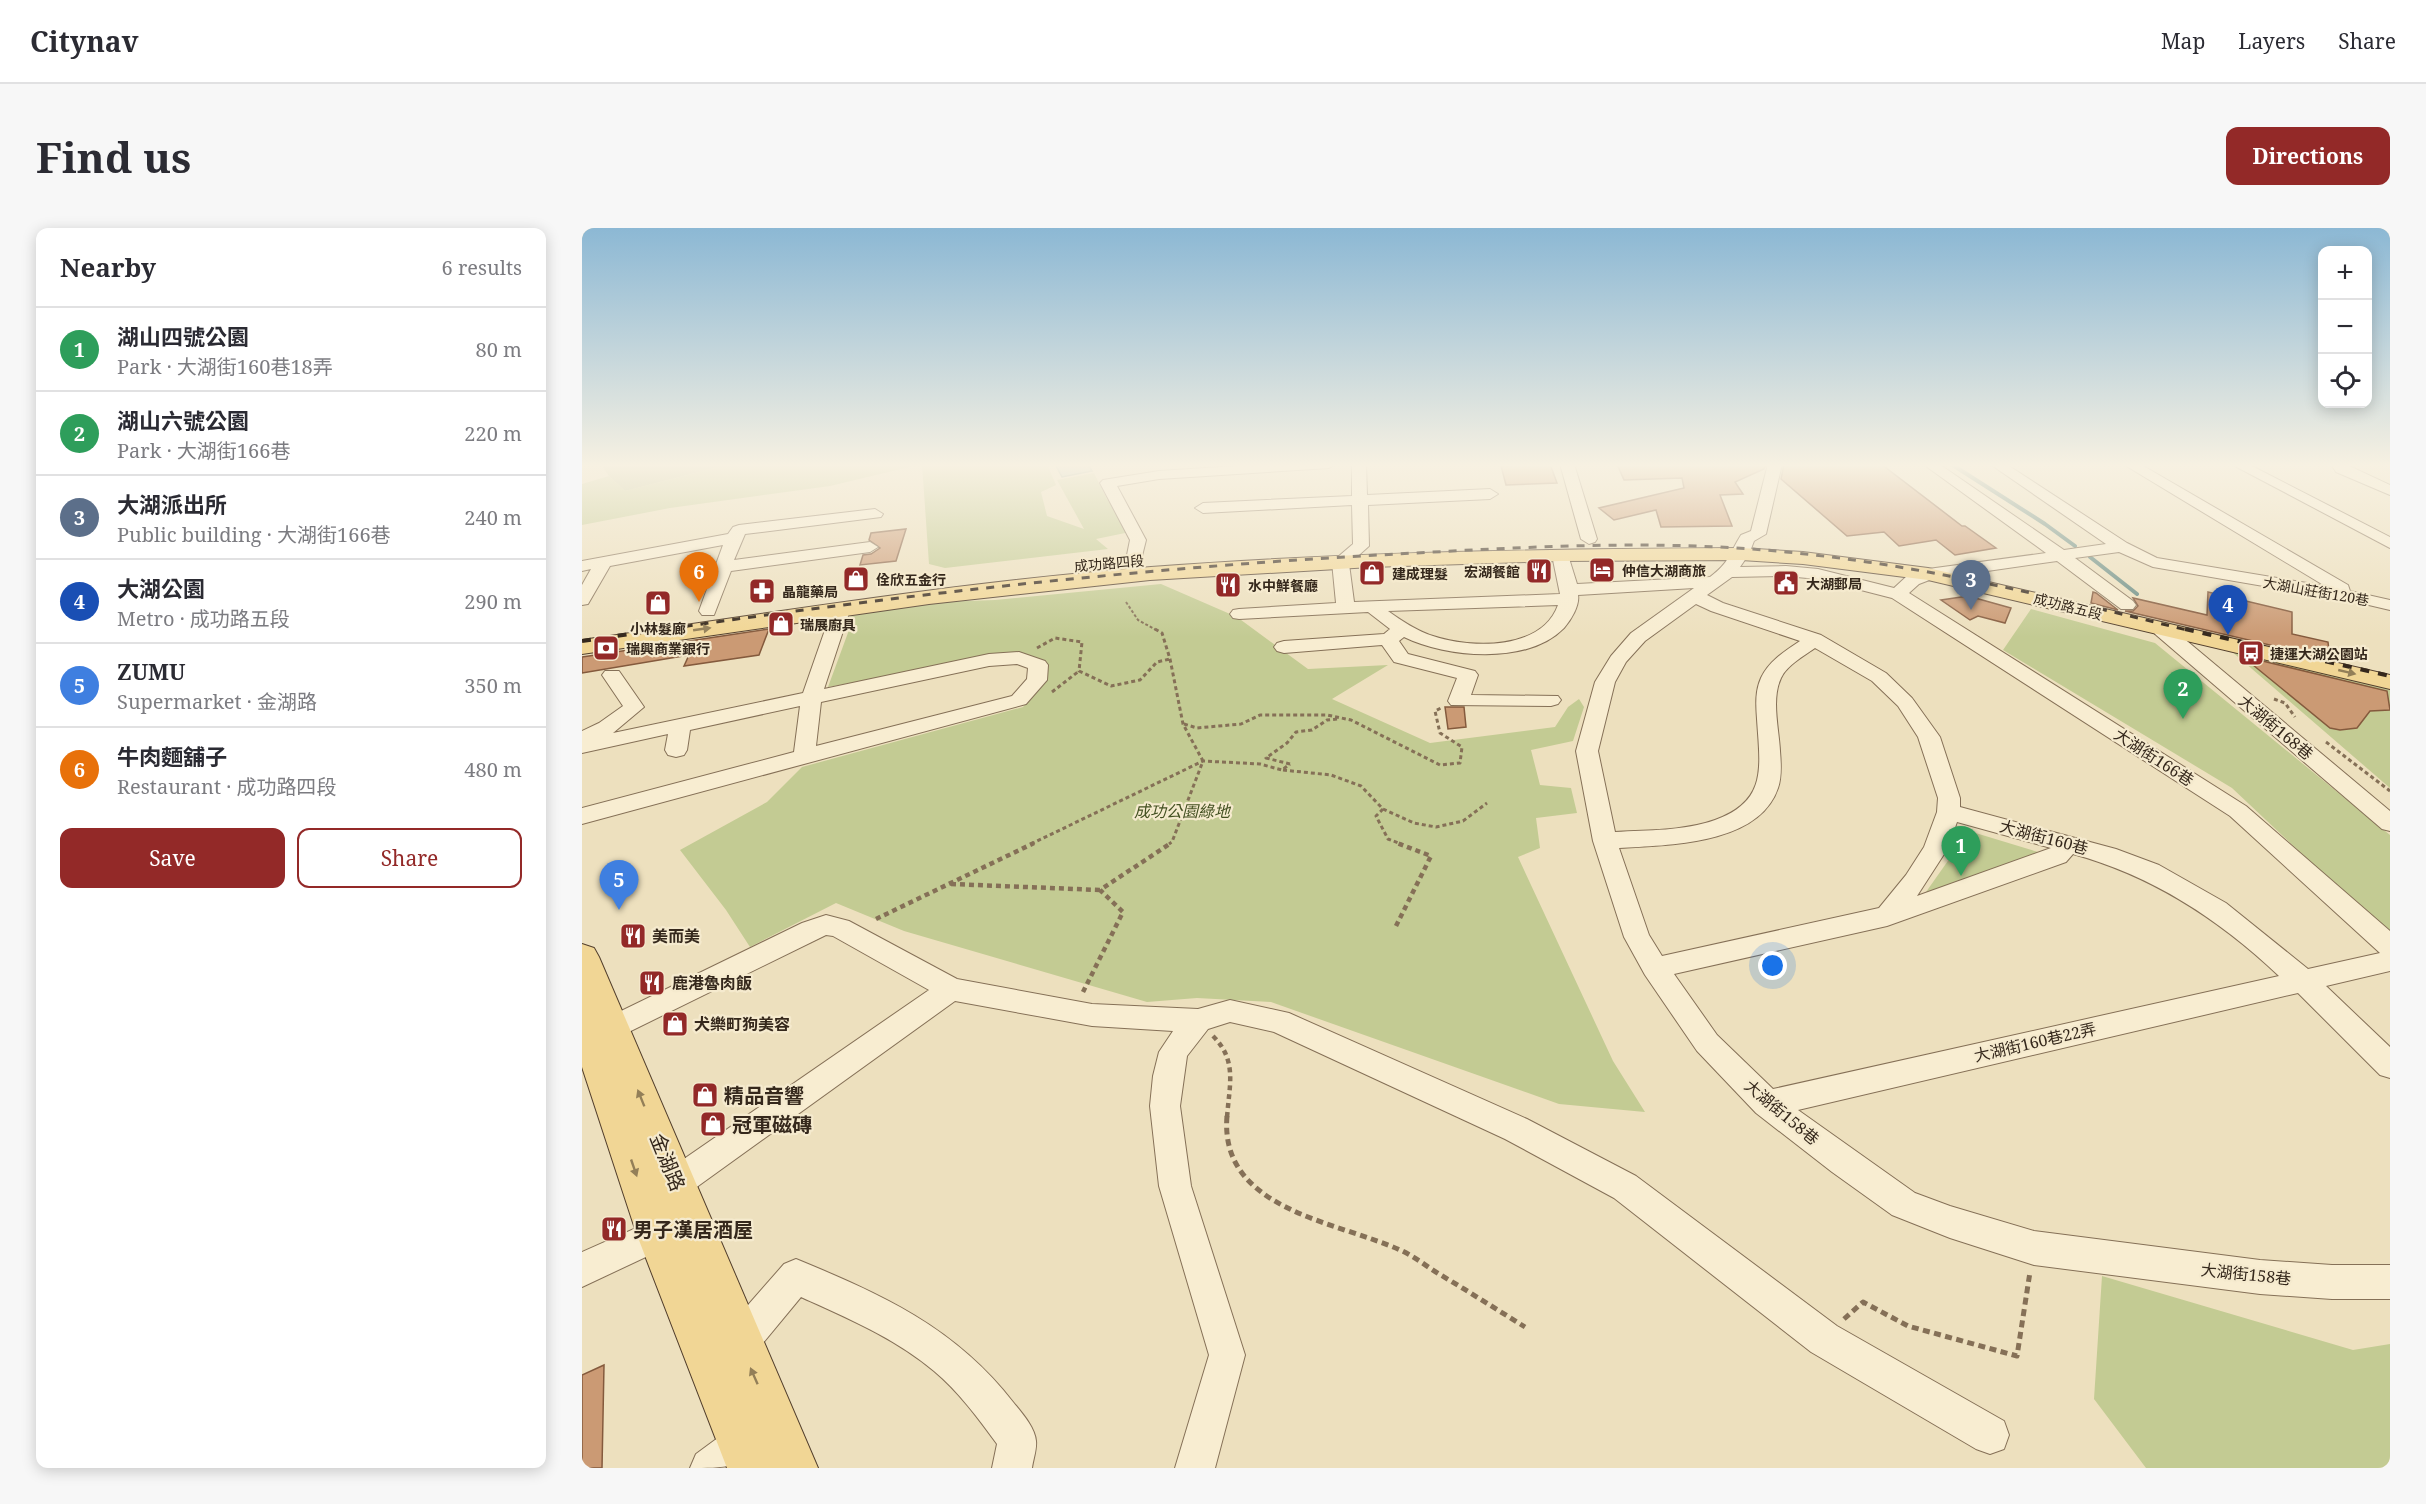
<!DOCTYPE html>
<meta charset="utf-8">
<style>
body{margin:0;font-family:"Noto Serif","Noto Sans TC",serif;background:#f7f7f7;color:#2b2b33}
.controls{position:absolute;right:18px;top:18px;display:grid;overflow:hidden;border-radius:12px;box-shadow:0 3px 15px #0003}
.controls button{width:54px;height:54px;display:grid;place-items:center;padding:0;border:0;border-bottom:2px solid #e1e1e2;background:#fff;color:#2b2b33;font:30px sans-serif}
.you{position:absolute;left:1191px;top:738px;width:21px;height:21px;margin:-15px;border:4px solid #fff;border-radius:50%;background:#1a73e8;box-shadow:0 0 0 9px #1a73e833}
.badge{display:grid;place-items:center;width:39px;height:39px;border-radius:50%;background:#932928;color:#fff;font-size:20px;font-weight:700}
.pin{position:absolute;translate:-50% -50px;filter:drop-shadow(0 2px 3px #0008)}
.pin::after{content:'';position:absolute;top:32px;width:21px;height:18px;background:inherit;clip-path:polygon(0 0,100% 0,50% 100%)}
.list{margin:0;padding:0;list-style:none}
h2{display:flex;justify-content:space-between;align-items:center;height:78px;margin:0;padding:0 24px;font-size:26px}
h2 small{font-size:20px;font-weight:400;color:#7c7c81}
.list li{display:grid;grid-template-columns:39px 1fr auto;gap:18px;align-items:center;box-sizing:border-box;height:84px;padding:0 24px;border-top:2px solid #e1e1e2}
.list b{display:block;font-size:22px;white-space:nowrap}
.list p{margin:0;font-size:20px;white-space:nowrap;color:#7c7c81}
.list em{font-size:20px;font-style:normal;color:#7c7c81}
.actions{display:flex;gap:12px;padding:18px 24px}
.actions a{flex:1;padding:14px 0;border:2px solid #932928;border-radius:12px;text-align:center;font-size:21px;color:#932928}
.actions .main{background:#932928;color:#fff}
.icon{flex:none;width:33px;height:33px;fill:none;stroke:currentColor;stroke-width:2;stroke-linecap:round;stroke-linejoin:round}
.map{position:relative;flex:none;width:1808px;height:1240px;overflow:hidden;border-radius:12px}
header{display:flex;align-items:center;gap:36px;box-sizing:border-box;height:84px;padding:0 30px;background:#fff;border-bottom:2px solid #e1e1e2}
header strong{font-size:28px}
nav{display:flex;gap:33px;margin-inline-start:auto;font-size:21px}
.intro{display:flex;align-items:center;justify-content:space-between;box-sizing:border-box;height:144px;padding:0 36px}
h1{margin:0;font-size:42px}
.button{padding:15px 27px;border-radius:12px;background:#932928;color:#fff;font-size:21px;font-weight:700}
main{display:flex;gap:36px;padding:0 36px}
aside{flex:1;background:#fff;border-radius:12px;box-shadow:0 3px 15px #0003}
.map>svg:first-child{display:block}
.green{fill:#c3cb93}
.cemetery{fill:#b9bf92}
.water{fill:#a2bfb7;stroke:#698c84;stroke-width:1.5}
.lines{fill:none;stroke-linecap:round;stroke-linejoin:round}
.stream{stroke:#698c84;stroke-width:4}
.building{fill:#cb9a74;stroke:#845a3d;stroke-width:1.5}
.minor-casing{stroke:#857057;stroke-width:2}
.major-casing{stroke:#523e2c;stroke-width:2}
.path-far3{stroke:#857057;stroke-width:2;stroke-dasharray:3 2;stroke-linecap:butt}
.path-far2{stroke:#857057;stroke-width:3;stroke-dasharray:4 3;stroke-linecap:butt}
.path-far1{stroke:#857057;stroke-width:4.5;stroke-dasharray:5 4;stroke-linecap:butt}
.path{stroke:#857057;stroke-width:5;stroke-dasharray:7 4.5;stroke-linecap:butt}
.minor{fill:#f8edd1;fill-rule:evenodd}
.major{fill:#f1d695;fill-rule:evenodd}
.rail-far1{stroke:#35281c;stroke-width:3;stroke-dasharray:8 8;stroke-linecap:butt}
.rail{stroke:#35281c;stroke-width:4;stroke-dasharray:9 9;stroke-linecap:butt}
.oneway{fill:#937f58}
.labels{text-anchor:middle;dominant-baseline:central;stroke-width:4.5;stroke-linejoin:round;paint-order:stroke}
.far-street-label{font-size:14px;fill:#35281c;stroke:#f5eace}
.far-poi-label{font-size:14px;font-weight:bold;fill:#35281c;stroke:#f5eace;text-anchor:start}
.street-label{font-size:16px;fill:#35281c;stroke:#f5eace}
.park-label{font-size:16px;font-style:italic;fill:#445122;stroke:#f5eace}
.poi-label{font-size:16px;font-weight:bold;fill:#35281c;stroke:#f5eace;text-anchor:start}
.near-poi-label{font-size:20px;font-weight:bold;fill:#35281c;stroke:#f5eace;text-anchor:start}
.near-street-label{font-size:20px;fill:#35281c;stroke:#f5eace}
</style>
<header>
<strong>Citynav</strong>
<nav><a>Map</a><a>Layers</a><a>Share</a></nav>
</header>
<div class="intro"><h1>Find us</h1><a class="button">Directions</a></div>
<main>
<aside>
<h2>Nearby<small>6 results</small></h2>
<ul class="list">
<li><span class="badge" style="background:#2e9e5b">1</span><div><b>湖山四號公園</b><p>Park · 大湖街160巷18弄</p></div><em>80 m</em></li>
<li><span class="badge" style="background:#2e9e5b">2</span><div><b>湖山六號公園</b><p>Park · 大湖街166巷</p></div><em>220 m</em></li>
<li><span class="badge" style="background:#5c6f8a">3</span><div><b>大湖派出所</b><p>Public building · 大湖街166巷</p></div><em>240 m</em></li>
<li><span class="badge" style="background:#1a4fb4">4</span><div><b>大湖公園</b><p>Metro · 成功路五段</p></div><em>290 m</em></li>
<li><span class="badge" style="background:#3f7fe0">5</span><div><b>ZUMU</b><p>Supermarket · 金湖路</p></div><em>350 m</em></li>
<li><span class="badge" style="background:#e8710a">6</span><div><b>牛肉麵舖子</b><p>Restaurant · 成功路四段</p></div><em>480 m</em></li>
</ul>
<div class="actions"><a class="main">Save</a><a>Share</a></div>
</aside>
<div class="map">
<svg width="1808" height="1240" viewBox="0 0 1808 1240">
<rect width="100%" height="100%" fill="#ede0be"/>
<!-- green -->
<path class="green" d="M148 236H340L248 258 88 280 0 297V256L27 248 43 263Z
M340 236H465L474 257 459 264 465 288 502 301 475 252 512 245 525 271 548 304 514 311 526 321 363 340 347 336Z
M579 356 655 389 726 441 806 437 750 471 848 515 973 499 986 479 997 471 1002 479 991 513 949 522 958 557 989 560 995 585 954 590 958 620 936 629 1031 833 1063 884 977 876 689 774 615 770 565 774 322 703 254 675 168 719 144 682 98 622 185 574 220 539 441 479 465 451V434L435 425 246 459 267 402 266 389 328 375 413 372Z
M1449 381 1573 415 1808 607V709L1650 560 1421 422Z
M1648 422 1808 462V560Z
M1387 603 1456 624 1446 632 1349 668 1344 664Z
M1520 1048 1771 1122 1808 1116V1240H1564L1512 1171Z"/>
<!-- cemetery -->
<path class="cemetery" d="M19 236H148L43 263 27 248Z"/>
<!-- water -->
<path class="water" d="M473 236H506L510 243 480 249Z"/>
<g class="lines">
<!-- stream -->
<path class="stream" d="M1369 236 1463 296 1493 318
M1508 329 1555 366"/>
</g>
<!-- building -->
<path class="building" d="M964 236H968L975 255 924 257 919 238Z
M1035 236H1184L1182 241 1153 254 1161 266 1138 267 1150 298 1079 299 1074 282 1032 292 1017 280 1102 260 1100 250 1042 252Z
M1202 236H1299L1380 298H1383L1414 320 1373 327 1354 312 1317 318 1302 304 1265 308 1199 251Z
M324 301 314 333 278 337 281 327 289 326 298 320 287 312 289 305Z
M1511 364 1514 365 1536 382 1509 375Z
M1626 364 1710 384V406L1746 414 1748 431 1543 383H1551L1556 378 1551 370 1625 387Z
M1386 368 1429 380 1423 395 1396 388 1388 392 1359 372Z
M187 401 177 427 102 438 107 427 0 445V429Z
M1660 428 1805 463 1808 482 1788 483 1775 500 1758 502 1748 500Z
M863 479H882L884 499 866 501Z
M22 1137 20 1240H0V1147Z"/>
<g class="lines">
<defs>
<path id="minor" d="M685 236H754L747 240 577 251 535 258 564 312 558 336H546L544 332 548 312 518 255 521 252 577 243Z
M770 236H784L785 267 908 261 916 266 908 271 786 277 787 318 767 336 772 374 978 366 970 327 978 322 986 327 995 356 1128 349C1148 334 1147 326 1159 307L1169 303 1186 236H1200L1184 306 1172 313 1167 326 1158 339 1204 338 1236 341 1312 360 1325 348 1346 341 1464 325 1341 236H1357L1482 322 1524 316 1408 236H1424L1545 315 1575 330 1743 358 1541 236H1558L1766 357 1768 363 1808 372V382L1774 374 1571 339 1537 324 1493 330 1551 373 1554 377 1551 381H1539L1475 333 1350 351 1337 356 1327 365 1664 578 1808 703V743L1744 758 1808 819V850L1798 847 1716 765 1216 882 1333 965 1368 978 1452 1003 1678 1032 1750 1037H1808V1071H1750L1678 1066 1452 1037 1368 1010 1310 987 1250 944 1174 885 1115 823 1063 747 1042 709 1011 613 994 523 1013 454 1029 428 1049 405 1112 360 996 367C998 377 989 392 982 400 946 437 865 430 822 409L817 413 826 426 893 443 896 447 889 467 976 468 979 472 976 476 969 478 869 477 866 473 875 450 812 434 800 417 702 425 695 423 692 419 695 415 702 413 802 406 808 401 786 384 657 391 651 390 648 386 651 382 657 381 754 375 750 334 771 316 770 277 621 285 613 280 621 275 770 268ZM1204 348 1236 351 1310 370 1648 588 1798 725 1726 741 1644 675 1577 637 1534 621 1378 579V570L1358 509 1330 470 1304 445 1239 407 1141 375 1125 367 1150 349ZM1114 376 1129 383 1218 413C1203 423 1187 433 1179 450 1173 463 1174 477 1175 491 1178 539 1186 573 1133 592 1102 603 1066 602 1033 604L1016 523 1033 454 1044 434 1063 413ZM976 377C960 422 890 421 851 408 835 403 820 393 806 383ZM1233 420 1290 453 1316 478 1336 509 1356 570 1355 584 1342 619 1324 647 1297 680 1080 728 1067 707 1037 620C1086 617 1177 617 1196 560 1200 549 1199 535 1198 523 1197 501 1189 471 1199 450 1205 437 1222 428 1233 420ZM1375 594 1469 620 1335 668 1366 620ZM1491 626C1571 648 1637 691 1697 748L1191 861 1135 807 1092 746 1305 698 1484 634Z
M978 236H992L1015 311 1013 314 1007 316 999 311Z
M1649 236H1666L1808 309V320Z
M1749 236H1763L1808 257V267L1754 244Z
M293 281 301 286 299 289 163 306 152 332 288 314 296 319 288 324 149 343 132 387H120L117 383 141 317 28 338 6 376 0 377V357L9 341 0 343V333L146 306 151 299 157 297Z
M259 377 265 378 268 382 242 461 407 426 437 424 463 433 466 437 465 452 444 476 0 596V580L212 524 218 478 108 502 105 522 102 527 94 529 86 527 83 522 86 506 0 525V503L17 495 41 478 20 447 23 443H37L62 479 31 505 221 465 250 382 253 378ZM435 436 446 440 445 451 430 468 234 518 239 474 407 438Z
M1580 396 1587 398 1808 583V603L1800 601 1573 406 1571 402 1573 398Z
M244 687 267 693 375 751 510 776 616 781 648 772 707 785 945 891 1054 948 1255 1098 1422 1193 1427 1207 1422 1221 1408 1226 1394 1221 1229 1124 1032 970 923 911 692 804 648 794 626 801 605 828 598 878 609 958 663 1127 633 1240H593L627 1127 577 958 568 878 571 848 577 824 591 803 510 798 373 773 105 966 94 970 83 966 78 955 83 944 347 762 251 708 244 707 0 827V802L220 695Z
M88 985 100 990 105 1001 100 1012 0 1059V1024Z
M214 1031C299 1066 373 1099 431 1174 439 1184 453 1199 454 1213 455 1221 451 1232 450 1240H410L415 1216C396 1190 377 1164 352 1143 313 1110 265 1090 219 1069L171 1127 158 1132 145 1127 140 1114 145 1101 202 1036Z
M166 1193 180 1198 185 1212C170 1240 142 1240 108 1240L114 1226 152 1198Z"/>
<path id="major" d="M1159 320 1221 324 1346 340 1808 447V461L1346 352 1221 336 1159 332 978 333 789 339 568 352 347 376 0 426V412C189 385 378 354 569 339 765 324 962 321 1159 320Z
M0 716 12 720 17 729 236 1240H145L55 1007 0 839Z"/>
</defs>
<!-- minor casing -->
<use href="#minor" class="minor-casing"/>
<!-- major casing -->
<use href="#major" class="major-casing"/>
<!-- path-far3 -->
<path class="path-far3" d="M544 374 556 392 576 403"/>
<!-- path-far2 -->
<path class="path-far2" d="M573 401 580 405 588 431 601 496 621 533 590 614 587 616
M455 420 473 410 500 414 497 443 529 458 558 452 575 434 588 431
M470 464 497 443
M1692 471 1703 475 1713 489
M602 496 615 500 659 496 678 487H745L769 492 858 537 878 535 880 519 858 505 853 483 859 480
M1744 514 1808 563
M708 536 684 530 705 515 714 504 730 502 745 492 756 491
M701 542 749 547 779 558 801 581 832 595 854 599 881 593 905 575
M801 581 794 588 806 611 819 616
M449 616 621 533 678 536 700 542 708 536"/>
<!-- path-far1 -->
<path class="path-far1" d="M369 656 518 662
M294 691 452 615
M814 698 849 628 815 615
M501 764 541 684 518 662 589 615
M631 808C656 833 647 858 645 890"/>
<!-- path -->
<path class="path" d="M645 888C637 982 754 993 818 1022 832 1028 844 1038 857 1046 886 1063 914 1081 943 1099
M1262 1091 1281 1074 1326 1098 1435 1128 1448 1044"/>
<!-- minor -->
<use href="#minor" class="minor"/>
<!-- major -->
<use href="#major" class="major"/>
<!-- rail-far1 -->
<path class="rail-far1" d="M71 403C317 367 565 339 815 326 944 319 1075 311 1204 324 1341 337 1475 370 1609 403"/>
<!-- rail -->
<path class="rail" d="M1603 401 1808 448
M0 413 81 401"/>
</g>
<!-- one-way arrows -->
<defs><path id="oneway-solid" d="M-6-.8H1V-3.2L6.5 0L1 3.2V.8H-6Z" transform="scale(1.5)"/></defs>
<g class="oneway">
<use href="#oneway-solid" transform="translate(120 401) rotate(-8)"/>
<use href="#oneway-solid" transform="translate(1765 444) rotate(13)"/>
<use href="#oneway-solid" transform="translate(59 870) rotate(-112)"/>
<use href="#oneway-solid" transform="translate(52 940) rotate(71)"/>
<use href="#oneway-solid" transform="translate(172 1148) rotate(-114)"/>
</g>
<!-- sky -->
<linearGradient id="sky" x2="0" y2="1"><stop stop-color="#8cb8d4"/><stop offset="0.58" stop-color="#f7f1e2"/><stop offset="1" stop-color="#f7f1e2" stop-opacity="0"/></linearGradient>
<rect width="1808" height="409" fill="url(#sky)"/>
<!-- icons -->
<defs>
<symbol id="hotel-square" viewBox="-11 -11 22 22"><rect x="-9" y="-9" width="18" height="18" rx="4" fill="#932928" stroke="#f5eace"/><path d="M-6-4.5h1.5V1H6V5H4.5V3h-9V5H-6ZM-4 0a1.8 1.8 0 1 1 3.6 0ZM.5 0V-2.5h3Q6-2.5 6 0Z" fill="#fff"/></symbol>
<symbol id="restaurant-square" viewBox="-11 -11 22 22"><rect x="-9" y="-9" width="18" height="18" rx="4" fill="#932928" stroke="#f5eace"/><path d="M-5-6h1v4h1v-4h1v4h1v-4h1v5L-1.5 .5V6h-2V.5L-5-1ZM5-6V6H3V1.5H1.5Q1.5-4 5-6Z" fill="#fff"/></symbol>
<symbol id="shop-square" viewBox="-11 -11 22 22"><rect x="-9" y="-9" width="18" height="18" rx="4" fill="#932928" stroke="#f5eace"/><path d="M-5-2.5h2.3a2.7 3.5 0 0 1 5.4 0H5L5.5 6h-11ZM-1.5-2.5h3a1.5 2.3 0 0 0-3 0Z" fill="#fff"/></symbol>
<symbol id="civic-square" viewBox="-11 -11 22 22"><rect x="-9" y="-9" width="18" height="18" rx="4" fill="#932928" stroke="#f5eace"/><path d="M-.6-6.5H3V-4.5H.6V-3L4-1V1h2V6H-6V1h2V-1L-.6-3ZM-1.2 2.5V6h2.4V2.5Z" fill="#fff"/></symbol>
<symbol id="pharmacy-square" viewBox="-11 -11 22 22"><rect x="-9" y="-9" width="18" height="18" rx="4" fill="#932928" stroke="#f5eace"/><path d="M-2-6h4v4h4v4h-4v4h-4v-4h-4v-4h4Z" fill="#fff"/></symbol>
<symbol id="bank-square" viewBox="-11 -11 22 22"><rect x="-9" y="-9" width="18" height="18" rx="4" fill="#932928" stroke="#f5eace"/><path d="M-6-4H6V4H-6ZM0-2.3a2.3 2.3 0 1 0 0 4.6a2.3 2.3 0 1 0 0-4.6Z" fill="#fff"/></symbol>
<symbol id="bus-square" viewBox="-11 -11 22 22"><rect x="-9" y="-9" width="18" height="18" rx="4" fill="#932928" stroke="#f5eace"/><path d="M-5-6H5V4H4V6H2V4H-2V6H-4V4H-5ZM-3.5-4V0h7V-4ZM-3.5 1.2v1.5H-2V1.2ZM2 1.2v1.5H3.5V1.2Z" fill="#fff"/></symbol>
</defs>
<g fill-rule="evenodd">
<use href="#hotel-square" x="1005" y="327" width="30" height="30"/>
<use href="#restaurant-square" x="942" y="328" width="30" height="30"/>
<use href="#shop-square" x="775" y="330" width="30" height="30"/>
<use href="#shop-square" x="259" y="336" width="30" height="30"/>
<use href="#civic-square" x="1189" y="340" width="30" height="30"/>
<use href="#restaurant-square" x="631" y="342" width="30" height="30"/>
<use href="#pharmacy-square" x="165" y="348" width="30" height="30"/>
<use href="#shop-square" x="61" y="360" width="30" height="30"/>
<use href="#shop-square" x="184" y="381" width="30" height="30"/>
<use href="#bank-square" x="9" y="405" width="30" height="30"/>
<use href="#bus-square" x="1654" y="410" width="30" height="30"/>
<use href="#restaurant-square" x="36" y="693" width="30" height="30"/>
<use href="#restaurant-square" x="55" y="740" width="30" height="30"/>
<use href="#shop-square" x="78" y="781" width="30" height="30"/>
<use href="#shop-square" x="108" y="852" width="30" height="30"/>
<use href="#shop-square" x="116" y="881" width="30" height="30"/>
<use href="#restaurant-square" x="17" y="986" width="30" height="30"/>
</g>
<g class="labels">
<!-- far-street labels -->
<g class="far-street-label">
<text transform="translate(527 335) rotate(-5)">成功路四段</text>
<text transform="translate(1734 363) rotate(10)">大湖山莊街120巷</text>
<text transform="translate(1486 378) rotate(14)">成功路五段</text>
</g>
<!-- far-poi labels -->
<g class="far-poi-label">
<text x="1040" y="342">仲信大湖商旅</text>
<text x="938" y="343" text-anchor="end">宏湖餐館</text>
<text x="810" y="345">建成理髮</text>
<text x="294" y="351">佺欣五金行</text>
<text x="1224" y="355">大湖郵局</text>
<text x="666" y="357">水中鮮餐廳</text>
<text x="200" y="363">晶龍藥局</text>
<text x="218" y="396">瑞展廚具</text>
<text x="76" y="400" text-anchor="middle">小林髮廊</text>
<text x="44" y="420">瑞興商業銀行</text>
<text x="1688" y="425">捷運大湖公園站</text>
</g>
<!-- street labels -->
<g class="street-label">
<text transform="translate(1694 499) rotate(40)">大湖街168巷</text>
<text transform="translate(1572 529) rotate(33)">大湖街166巷</text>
<text transform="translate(1462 609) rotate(15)">大湖街160巷</text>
<text transform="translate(1453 814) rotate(-13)">大湖街160巷22弄</text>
<text transform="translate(1200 884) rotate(40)">大湖街158巷</text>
<text transform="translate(1664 1046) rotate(6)">大湖街158巷</text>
</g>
<!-- park labels -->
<g class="park-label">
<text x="600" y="583">成功公園綠地</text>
</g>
<!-- poi labels -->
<g class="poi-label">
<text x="70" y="708">美而美</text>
<text x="90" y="755">鹿港魯肉飯</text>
<text x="112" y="796">犬樂町狗美容</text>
</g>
<!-- near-poi labels -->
<g class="near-poi-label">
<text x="142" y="867">精品音響</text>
<text x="150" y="896">冠軍磁磚</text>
<text x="51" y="1001">男子漢居酒屋</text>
</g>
<!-- near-street labels -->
<g class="near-street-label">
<text transform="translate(86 934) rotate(68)">金湖路</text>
</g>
</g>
</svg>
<div class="controls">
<button>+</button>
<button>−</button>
<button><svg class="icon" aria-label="locate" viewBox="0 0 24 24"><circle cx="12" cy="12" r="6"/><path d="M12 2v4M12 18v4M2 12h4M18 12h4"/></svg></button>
</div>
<div class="you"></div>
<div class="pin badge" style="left:1379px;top:648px;background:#2e9e5b">1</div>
<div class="pin badge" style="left:1601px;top:491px;background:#2e9e5b">2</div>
<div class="pin badge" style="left:1389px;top:382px;background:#5c6f8a">3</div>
<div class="pin badge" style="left:1646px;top:407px;background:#1a4fb4">4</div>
<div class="pin badge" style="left:37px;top:682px;background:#3f7fe0">5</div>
<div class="pin badge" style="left:117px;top:374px;background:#e8710a">6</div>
</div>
</main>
